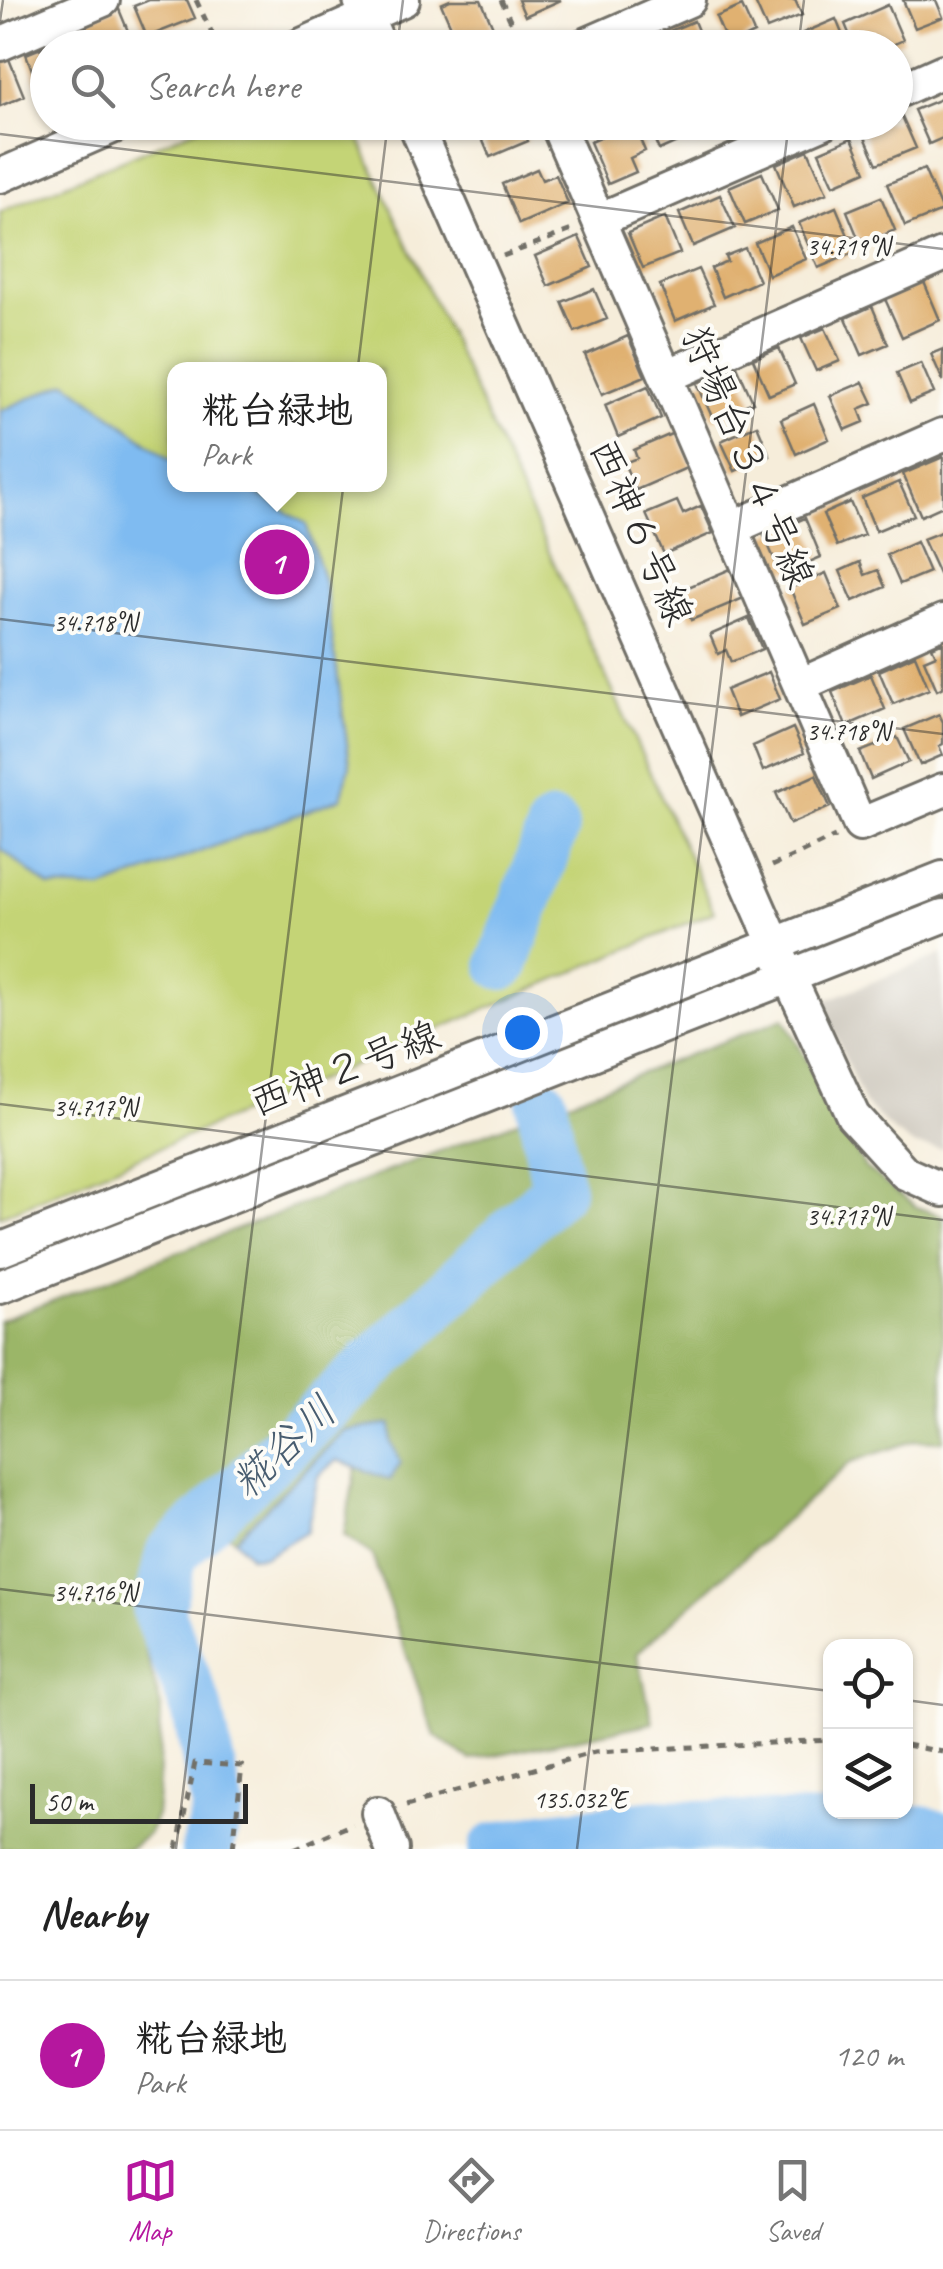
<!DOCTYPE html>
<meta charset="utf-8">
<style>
body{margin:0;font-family:Caveat,"Klee One",sans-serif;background:#f2f2f2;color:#222}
.controls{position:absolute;right:30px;bottom:30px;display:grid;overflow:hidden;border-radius:20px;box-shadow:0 2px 8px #0004}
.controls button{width:90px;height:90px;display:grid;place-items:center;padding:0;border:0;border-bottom:2px solid #e0e0e0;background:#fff;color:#222;font:50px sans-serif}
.scale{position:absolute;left:30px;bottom:25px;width:218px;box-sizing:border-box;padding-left:10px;border:5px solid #2b2b2b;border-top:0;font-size:28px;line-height:35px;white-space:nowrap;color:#2b2b2b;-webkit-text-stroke:8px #fdfcf7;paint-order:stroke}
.you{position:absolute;left:522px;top:1032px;width:35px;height:35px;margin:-25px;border:8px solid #fff;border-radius:50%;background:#1a73e8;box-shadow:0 0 0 15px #1a73e833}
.badge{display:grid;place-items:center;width:65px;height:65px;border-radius:50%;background:#b5179e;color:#fff;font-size:32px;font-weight:700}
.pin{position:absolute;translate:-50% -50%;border:5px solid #fff;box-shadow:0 2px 10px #0006}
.popup{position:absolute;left:167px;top:362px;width:220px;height:130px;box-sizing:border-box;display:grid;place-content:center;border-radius:20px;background:#fff;filter:drop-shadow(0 2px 8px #0005);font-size:32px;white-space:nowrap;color:#767676}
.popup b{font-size:38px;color:#222}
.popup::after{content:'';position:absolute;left:50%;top:100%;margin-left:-20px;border:20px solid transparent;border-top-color:#fff}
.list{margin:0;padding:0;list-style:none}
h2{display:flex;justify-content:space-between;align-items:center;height:130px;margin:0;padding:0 40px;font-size:42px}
h2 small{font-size:32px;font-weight:400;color:#767676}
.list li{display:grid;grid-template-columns:65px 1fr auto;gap:30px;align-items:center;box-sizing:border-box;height:150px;padding:0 40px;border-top:2px solid #e0e0e0}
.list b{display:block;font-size:38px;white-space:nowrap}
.list p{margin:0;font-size:32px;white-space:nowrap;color:#767676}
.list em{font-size:32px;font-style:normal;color:#767676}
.icon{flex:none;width:55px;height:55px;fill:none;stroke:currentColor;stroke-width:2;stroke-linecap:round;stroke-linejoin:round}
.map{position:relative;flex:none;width:943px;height:1849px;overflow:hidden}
.search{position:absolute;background:#fff;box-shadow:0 2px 8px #0004;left:30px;right:30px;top:30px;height:110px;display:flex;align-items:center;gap:25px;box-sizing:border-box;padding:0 35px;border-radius:55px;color:#767676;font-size:38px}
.sheet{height:280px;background:#fff}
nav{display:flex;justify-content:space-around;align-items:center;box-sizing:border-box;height:140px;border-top:2px solid #e0e0e0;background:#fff;font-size:28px;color:#767676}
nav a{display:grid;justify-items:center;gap:5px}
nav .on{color:#b5179e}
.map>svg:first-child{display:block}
.industrial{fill:#c9c3b8}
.green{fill:#c4d476;stroke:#788050;stroke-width:2.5;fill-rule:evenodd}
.forest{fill:#9bb667;stroke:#637049;stroke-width:2.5}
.water{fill:#7fbbf1;stroke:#55738e;stroke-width:2.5}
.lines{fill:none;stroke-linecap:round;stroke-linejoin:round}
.river{stroke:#7fbbf1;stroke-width:52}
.building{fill:#e0b171}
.minor-casing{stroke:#726f68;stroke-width:38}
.path{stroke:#726f68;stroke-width:5;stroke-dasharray:8 8;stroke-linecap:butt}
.minor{stroke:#fff;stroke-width:32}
.ticks{fill:none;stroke:#2b2b2b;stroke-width:2.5;stroke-opacity:0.45}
.labels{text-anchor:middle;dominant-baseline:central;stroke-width:8;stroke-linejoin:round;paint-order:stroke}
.street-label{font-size:40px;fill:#2b2b2b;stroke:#fdfcf7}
.water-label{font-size:42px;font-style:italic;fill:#485d70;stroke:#fdfcf7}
.ticks-label{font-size:25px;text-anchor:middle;fill:#2b2b2b;stroke:#fdfcf7;stroke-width:8;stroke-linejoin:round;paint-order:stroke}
</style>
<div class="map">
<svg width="943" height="1849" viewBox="0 0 943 1849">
<rect width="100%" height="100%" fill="#fdfcf7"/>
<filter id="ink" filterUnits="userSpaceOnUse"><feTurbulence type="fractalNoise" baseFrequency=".01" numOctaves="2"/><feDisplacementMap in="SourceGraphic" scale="20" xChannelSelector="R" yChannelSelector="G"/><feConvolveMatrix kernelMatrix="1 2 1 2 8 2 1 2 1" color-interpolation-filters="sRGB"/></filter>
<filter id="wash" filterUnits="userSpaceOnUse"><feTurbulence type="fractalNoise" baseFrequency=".0048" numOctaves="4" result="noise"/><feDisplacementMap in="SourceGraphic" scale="40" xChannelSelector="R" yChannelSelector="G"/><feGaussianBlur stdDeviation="2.25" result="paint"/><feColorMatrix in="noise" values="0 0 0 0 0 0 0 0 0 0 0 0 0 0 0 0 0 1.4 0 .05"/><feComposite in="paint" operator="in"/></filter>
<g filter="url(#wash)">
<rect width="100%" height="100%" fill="#f6edda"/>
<!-- industrial -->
<path class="industrial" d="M943 954V1149L915 1146 893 1131 864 1103 822 1002Z"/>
<!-- green -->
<path class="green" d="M209 123H352L714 912 0 1216V212ZM174 370H380V484H174Z"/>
<!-- forest -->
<path class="forest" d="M784 1018 865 1168 916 1207 943 1216V1441L916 1440 851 1462 637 1653 653 1723 470 1760 435 1736 372 1555 344 1535 356 1467 390 1479 391 1425 345 1431 235 1539 199 1516 164 1538 144 1579 138 1599V1621L161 1707 158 1794 156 1815 148 1834 128 1849H0V1321Z"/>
<!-- water -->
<path class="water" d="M67 382 174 462V484L245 486 306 524 325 585 350 765 341 798 102 889 49 887 0 848V411Z
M391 1424V1443L401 1462 390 1480 337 1460 318 1476 307 1531 265 1556 250 1557 235 1539 345 1431Z"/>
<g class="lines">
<!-- river -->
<path class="river" d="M503 964 553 827
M207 1849 218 1808 197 1709 158 1612 171 1554 558 1189 542 1103
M495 1849 550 1837 655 1825 922 1831 943 1839"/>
</g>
<g id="blocks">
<!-- building -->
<path class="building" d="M149 0H187L195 18 147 37 134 6Z
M450 0H481L493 27 458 42 441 4Z
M518 0H561L525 16Z
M754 0H795L802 15 767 29Z
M903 0H936L943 17 915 28Z
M888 5 903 40 885 48H855L845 24Z
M742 6 754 33 743 38 748 48H729L716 17Z
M118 7 135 48H86L77 24Z
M836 19 848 48H809L803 33Z
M694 21 705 48H663L658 36Z
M66 38 69 48H48V85L39 89 26 54Z
M9 59 24 96 0 106V62Z
M943 98V138L929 144 914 110Z
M901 114 916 148 877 164 862 130 881 122H896V116Z
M481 122H519L528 141 490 157 476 125Z
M647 122H682L688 137 659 150Z
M633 123 645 151 630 158 636 172 608 184 590 142Z
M852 138 866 171 834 185 819 152Z
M808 150 827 193 794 207 776 164Z
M537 169 542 180 556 175 568 203 519 224 502 184Z
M924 169 942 211 905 226 887 184Z
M762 173 778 210 745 224 729 187Z
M720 195 735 228 693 246 679 213Z
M881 197 895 230 861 245 847 211Z
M836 207 855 252 818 268 799 223Z
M665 217 680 253 643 268 628 233Z
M792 227 806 259 769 275 755 243Z
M579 237 592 267 548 286 535 256Z
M745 248 759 281 723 297 711 268 727 261 725 256Z
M698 269 714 304 675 321 660 285Z
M924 282 940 320 902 337 885 299Z
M594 289 607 319 575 332 562 302Z
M872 306 888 344 862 355 846 318Z
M825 328 840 361 816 371 801 338Z
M628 336 645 376 602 394 585 355Z
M779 348 795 384 769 395 753 359Z
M943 349V381L931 354Z
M921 363 934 393 910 403 897 373Z
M737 366 753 402 713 419 697 383Z
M863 382 873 403 859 409 864 422 845 430 830 396Z
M648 386 661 418 618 437 605 405Z
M814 404 829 439 796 454 781 419Z
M757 425 770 456 735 471 721 441Z
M676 432 691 466 636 490 624 463 637 458 634 450Z
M943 457V506L921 516 903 474Z
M899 482 914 515 876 531 862 498Z
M677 501 683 514 701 506 713 533 664 554 646 514Z
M850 502 864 535 837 546 823 514Z
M805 518 821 557 781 574 764 536Z
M943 531V572L939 574 923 539Z
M916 542 929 572 900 584 887 555Z
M860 562 865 575 878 570 885 587 853 601 840 571Z
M733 568 746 597 691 620 679 591Z
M826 573 841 609 805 624 790 588Z
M749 618 762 649 731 662 726 650 718 654 710 635Z
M943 642V687L937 690 924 660 936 655 932 647Z
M915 655 929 689 893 704 879 671Z
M769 672 780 699 737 717 726 690Z
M871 675 885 709 846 726 832 692Z
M939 714 943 722V744L939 746 943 755 920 765 904 729Z
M793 728 804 753 763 771 753 746Z
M897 737 909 762 871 779 860 752Z
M816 775 830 807 790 824 776 793Z"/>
</g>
</g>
<g filter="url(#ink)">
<use href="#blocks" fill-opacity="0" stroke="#726f68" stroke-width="2.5"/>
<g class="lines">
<defs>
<path id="minor" d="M360 0 380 48
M0 44 103 0
M295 48 403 0
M579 48 689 0
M896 92 943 71
M414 122 789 977 853 1116 905 1173 943 1190
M556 122 860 825 943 790
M0 176 123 122
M599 220 824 122
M667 376 943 255
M732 528 943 435
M800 685 943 621
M0 1250 943 878
M0 1287 943 916
M378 1813 392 1849"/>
</defs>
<!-- minor casing -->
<use href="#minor" class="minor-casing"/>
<!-- path -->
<path class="path" d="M196 0 219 48
M501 0 523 48
M503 256 572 230
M772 866 835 837
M906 1745 943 1752
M406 1805 595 1752 830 1740
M177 1849 195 1763 242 1766 233 1849
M294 1849 353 1824"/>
<!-- minor -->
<use href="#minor" class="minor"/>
</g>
</g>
<!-- ticks -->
<path class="ticks" d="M0 21 3 0M397 48 403 0M798 48 804 0M0 134 943 249M0 619 943 734M0 1104 943 1220M0 1589 830 1691M906 1700 943 1705M176 1849 388 122M577 1849 789 122"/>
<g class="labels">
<!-- street labels -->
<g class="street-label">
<text transform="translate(748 457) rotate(67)">狩場台３４号線</text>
<text transform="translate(641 532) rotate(66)">西神６号線</text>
<text transform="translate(345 1069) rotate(-21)">西神２号線</text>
</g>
<!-- water labels -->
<g class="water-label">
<text transform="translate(284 1447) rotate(-43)">糀谷川</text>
</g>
</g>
<g class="ticks-label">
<text x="848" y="255">34.719°N</text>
<text x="95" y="631">34.718°N</text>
<text x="848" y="740">34.718°N</text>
<text x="95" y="1116">34.717°N</text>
<text x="848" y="1225">34.717°N</text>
<text x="95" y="1601">34.716°N</text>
<text x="580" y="1808">135.032°E</text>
</g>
</svg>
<div class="controls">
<button><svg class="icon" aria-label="locate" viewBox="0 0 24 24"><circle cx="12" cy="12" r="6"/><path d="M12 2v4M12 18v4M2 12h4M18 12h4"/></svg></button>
<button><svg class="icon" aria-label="layers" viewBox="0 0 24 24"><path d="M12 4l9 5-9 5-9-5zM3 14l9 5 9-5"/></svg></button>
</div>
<div class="scale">50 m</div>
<div class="you"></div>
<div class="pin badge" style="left:277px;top:562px">1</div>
<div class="popup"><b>糀台緑地</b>Park</div>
<div class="search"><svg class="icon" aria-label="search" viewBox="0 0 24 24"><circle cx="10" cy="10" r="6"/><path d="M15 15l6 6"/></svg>Search here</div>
</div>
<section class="sheet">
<h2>Nearby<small></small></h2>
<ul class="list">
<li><span class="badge">1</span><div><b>糀台緑地</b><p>Park</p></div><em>120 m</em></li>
</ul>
</section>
<nav>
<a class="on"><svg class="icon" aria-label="map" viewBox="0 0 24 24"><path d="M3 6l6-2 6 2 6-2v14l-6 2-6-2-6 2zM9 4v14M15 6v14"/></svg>Map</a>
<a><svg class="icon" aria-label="directions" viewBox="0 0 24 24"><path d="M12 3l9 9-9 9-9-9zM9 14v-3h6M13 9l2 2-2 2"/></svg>Directions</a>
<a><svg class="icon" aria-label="saved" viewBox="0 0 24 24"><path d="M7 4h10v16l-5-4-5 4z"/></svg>Saved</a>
</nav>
